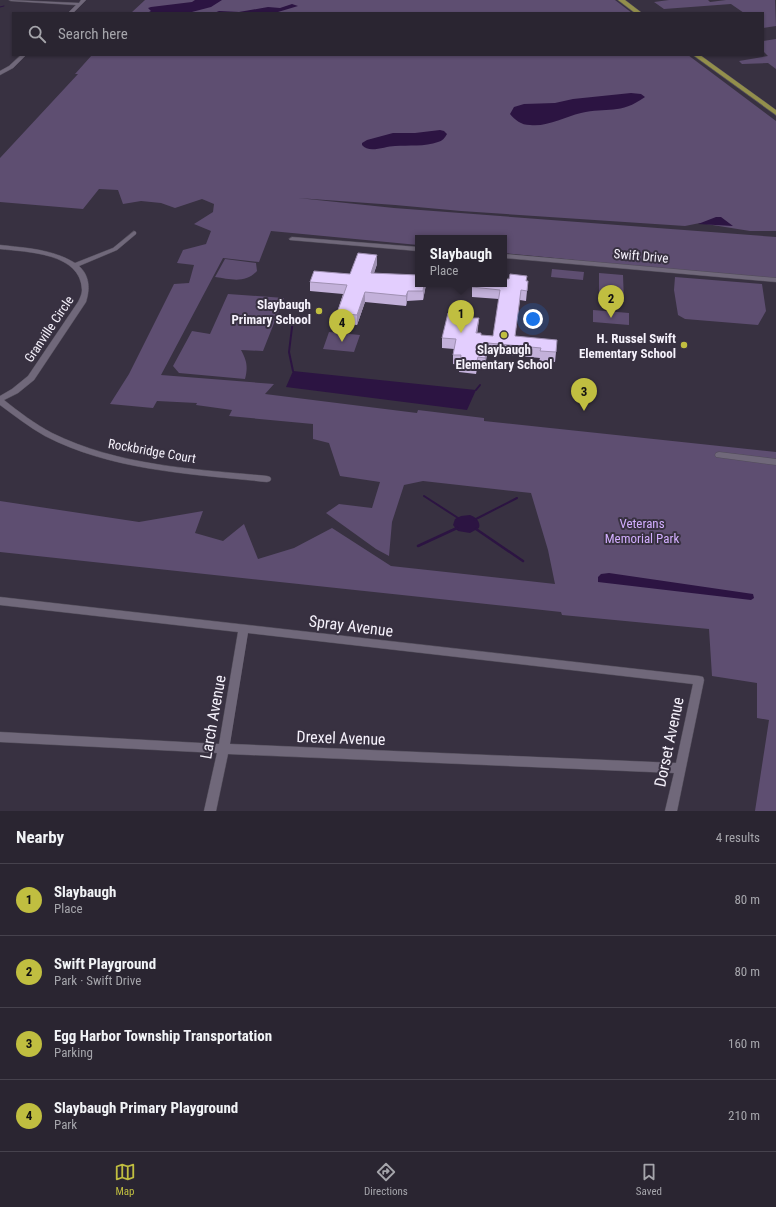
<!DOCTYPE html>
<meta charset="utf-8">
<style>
body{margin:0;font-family:"Roboto Condensed",sans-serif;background:#322d39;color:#f1f3f6}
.you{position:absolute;left:533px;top:319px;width:14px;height:14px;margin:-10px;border:3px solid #fff;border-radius:50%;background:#1a73e8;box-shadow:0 0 0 6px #1a73e833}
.badge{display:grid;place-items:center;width:26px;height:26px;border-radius:50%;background:#c0be40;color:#111;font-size:13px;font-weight:700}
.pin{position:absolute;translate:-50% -33px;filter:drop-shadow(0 1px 2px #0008)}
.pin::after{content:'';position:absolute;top:21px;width:14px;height:12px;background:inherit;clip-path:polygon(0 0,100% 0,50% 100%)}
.popup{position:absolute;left:415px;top:235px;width:92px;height:52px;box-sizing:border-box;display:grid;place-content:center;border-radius:0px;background:#2a2531;filter:drop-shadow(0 1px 3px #0005);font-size:13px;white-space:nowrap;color:#a5a5ab}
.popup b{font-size:15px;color:#f1f3f6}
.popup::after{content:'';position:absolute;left:50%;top:100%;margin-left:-8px;border:8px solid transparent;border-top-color:#2a2531}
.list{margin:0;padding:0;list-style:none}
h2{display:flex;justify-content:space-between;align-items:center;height:52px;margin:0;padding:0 16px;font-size:17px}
h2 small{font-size:13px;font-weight:400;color:#a5a5ab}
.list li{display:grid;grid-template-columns:26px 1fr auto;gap:12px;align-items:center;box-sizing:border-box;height:72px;padding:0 16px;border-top:1px solid #46424d}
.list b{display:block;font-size:15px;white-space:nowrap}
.list p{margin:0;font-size:13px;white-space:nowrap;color:#a5a5ab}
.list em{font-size:13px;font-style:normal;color:#a5a5ab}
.icon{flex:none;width:22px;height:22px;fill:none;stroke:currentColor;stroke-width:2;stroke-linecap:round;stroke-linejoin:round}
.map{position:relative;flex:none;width:776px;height:811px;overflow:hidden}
.search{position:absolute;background:#2a2531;box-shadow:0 1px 3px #0004;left:12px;right:12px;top:12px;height:44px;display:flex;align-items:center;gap:10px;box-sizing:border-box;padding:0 14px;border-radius:0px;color:#a5a5ab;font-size:15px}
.sheet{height:340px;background:#2a2531}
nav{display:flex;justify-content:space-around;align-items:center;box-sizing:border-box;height:56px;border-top:1px solid #46424d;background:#2a2531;font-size:11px;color:#a5a5ab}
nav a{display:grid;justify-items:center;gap:2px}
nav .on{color:#c0be40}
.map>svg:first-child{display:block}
.green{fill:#5e4e71}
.water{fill:#2c1442}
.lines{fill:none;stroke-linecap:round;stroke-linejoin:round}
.stream-far2{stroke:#2c1442;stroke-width:1}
.stream-far1{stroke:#2c1442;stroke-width:2}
.stream{stroke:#2c1442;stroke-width:2.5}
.minor-casing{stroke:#524d5a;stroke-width:1}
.major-casing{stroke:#524d5a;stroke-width:1}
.minor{fill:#70687a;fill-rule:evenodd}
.major{fill:#938f4c;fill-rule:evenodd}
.wall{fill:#c3b1da}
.shaded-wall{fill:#9f90b2}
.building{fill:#e3cefe;stroke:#9f90b2}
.poi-dot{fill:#c0be40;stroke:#383141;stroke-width:1.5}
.labels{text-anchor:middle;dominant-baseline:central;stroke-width:4;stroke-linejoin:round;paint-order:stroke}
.street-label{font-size:13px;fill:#f5f1fb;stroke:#383141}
.poi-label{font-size:13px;font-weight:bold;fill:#f5f1fb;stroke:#383141;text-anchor:end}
.park-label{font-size:13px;fill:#d2aefe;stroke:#383141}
.near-street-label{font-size:16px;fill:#f5f1fb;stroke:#383141}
</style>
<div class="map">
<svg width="776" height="811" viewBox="0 0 776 811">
<rect width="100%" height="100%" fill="#383141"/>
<!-- green -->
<path class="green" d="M145 0H615L632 13H131Z
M669 0H708L710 2 726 0H775L776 26 763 28V13H744L731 4 664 9 654 2Z
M776 39V69L768 63 742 64 739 61 768 56 763 51V41Z
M92 55H688L776 121V231H750L700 223 685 226 461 211 395 205 298 198 394 208 776 237V280L504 253V238H418V245L271 231 259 262 223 258 161 375 274 384 265 394 417 413 418 410 484 418V421L776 452V811H755L769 720 757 718V683L712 676 709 629 562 615 561 612 0 552V501L139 522 203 511 195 533 223 541 244 524 258 559 294 548 332 528 391 566 555 584 548 550 531 493 423 481 404 485 392 522 389 556 376 549 326 513 339 504 372 508 380 482 340 476 329 443 313 439V424L229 416 232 410 196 405 197 403 157 401 153 408 110 404 129 374 174 284 189 283 194 265 177 263 183 250 206 244 211 231 194 224 213 212 214 204 202 199 175 208 161 203 141 201 123 204 118 190 99 189 83 209 0 202V158L78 74H75Z
M225 259 256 263 257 271C245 284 230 279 215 277Z
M552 269 584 272 583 280 551 277Z
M599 273 623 275 624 302 599 299Z
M675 277 762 284 766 311 758 325 685 319 678 315 674 290Z
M228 294 284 298 263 351 241 350C247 361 248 367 245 379L179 373 173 366 192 331 210 334Z
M593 310 629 313V325L593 322Z
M329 332 360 335 354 352 323 349Z"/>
<!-- water -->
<path class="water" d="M195 0H222L211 7 188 13H147L151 11 148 8 151 7 192 2Z
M292 4 298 6 278 12 214 13 219 11 239 12 268 7 280 8Z
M631 93 641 94 645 97C620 115 607 107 581 113 564 117 548 127 530 125 521 125 515 120 510 114L514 107 524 104 555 103 573 99Z
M440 130 444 131 447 134C445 138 442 141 438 142 425 147 408 145 395 146 385 146 369 154 362 145V143L367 140 393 133H415Z
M716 217H721L733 226 698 224Z
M293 371 476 390 467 410 286 387Z
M470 515C475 517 481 521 479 528L470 533 458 531 453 525 455 519 461 516Z
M609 573 753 594 754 598 751 600 598 582V577L601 574Z"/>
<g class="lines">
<!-- stream-far2 -->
<path class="stream-far2" d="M0 7 4 6"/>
<!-- stream-far1 -->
<path class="stream-far1" d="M293 319 289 352 293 371
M476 390 480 385
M424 496 458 518
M474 520 517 498
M455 529 457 528"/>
<!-- stream -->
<path class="stream" d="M476 529 523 561
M418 546 457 528"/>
<defs>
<path id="minor" d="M9 0 79 3 81 0H86L73 13H68L76 5 11 1Z
M21 55H26L13 68 0 75V71L9 66Z
M134 231 136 232V234L117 250 79 266C90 276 90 289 86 302L34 380 18 393 4 400C19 412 35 424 52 433 119 466 194 469 267 476L270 477 271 479 270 481 267 482C192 474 113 471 45 436 29 427 15 416 0 405V396L12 389 28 376 78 302C80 298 82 294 82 290 81 253 28 252 0 249V245C26 248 52 249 75 263L113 248Z
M292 237 418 247V251L290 240 289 239Z
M504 254 776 278V282L504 258Z
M719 452 776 459V465L716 457 715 455 716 453Z
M0 597 699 676 703 677 704 680 677 811H665L674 773 228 754 216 811H204L217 753 0 742V732L219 744 238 632 0 605ZM248 633 693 684 676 763 230 744Z"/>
<path id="major" d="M618 0H625L642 13H635Z
M693 55H700L776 110V115Z"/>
</defs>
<!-- minor casing -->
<use href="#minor" class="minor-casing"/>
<!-- major casing -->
<use href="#major" class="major-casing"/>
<!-- minor -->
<use href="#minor" class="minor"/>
<!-- major -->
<use href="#major" class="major"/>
</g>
<!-- wall -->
<path class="wall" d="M377 264 374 273 418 284H426L423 300 407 301 406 306 365 302 357 325 337 323V313L343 294 310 291V282L350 274Z
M526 281H528L526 301 520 300 515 336 556 352 555 362 539 361 540 358 487 353 485 368 477 367 476 374 459 372 460 365 453 364V355L454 349 442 348V338L470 318H479L477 333 481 335 493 336 499 299 472 297V287Z"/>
<!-- shaded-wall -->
<path class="shaded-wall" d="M377 255V264L371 282V273Z
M424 284H426V285L423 300V291Z
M408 291 407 301 406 306V296Z
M365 292V302L357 325V315Z
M479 318 478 328 476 342V333Z
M488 343 487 353 485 368V358Z
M478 357 477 367 476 374V364Z"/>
<!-- building -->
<path class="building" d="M358 253 377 255 371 273 418 275V284H424L423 291H408L406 296 365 292 357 315 337 313 347 285 310 282 314 271 350 274Z
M510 274 527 276 526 281H528L527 291 521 290 515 336 557 340 556 352 540 351 541 348 488 343 485 358 478 357 476 364 460 362 461 355H453L456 339 442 338 448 313 470 315V318H479L476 333H481V335L493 336 500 290 472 287 473 284H504V279H509Z"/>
<!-- markers -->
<g class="poi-dot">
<circle cx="319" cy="311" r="4"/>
<circle cx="504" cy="335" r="4"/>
<circle cx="684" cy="345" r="4"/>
</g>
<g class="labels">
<!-- street labels -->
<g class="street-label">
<text transform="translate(641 256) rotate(5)">Swift Drive</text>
<text transform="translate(49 329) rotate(-56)">Granville Circle</text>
<text transform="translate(152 451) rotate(10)">Rockbridge Court</text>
</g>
<!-- poi labels -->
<g class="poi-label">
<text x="311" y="304">Slaybaugh<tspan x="311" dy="15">Primary School</tspan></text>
<text x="676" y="338">H. Russel Swift<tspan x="676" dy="15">Elementary School</tspan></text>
<text x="504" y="349" text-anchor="middle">Slaybaugh<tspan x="504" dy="15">Elementary School</tspan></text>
</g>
<!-- park labels -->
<g class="park-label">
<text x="642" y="523">Veterans<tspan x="642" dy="15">Memorial Park</tspan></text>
</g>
<!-- near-street labels -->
<g class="near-street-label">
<text transform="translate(351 626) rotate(7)">Spray Avenue</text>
<text transform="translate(213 717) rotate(-80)">Larch Avenue</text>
<text transform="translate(341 738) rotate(2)">Drexel Avenue</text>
<text transform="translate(669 742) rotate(-78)">Dorset Avenue</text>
</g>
</g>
</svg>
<div class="you"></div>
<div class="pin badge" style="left:461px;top:333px">1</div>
<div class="popup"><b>Slaybaugh</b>Place</div>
<div class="pin badge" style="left:611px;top:318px">2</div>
<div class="pin badge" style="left:584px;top:411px">3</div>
<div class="pin badge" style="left:342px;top:342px">4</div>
<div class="search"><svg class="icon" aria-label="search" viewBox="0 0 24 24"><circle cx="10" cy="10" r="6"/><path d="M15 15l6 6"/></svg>Search here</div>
</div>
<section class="sheet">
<h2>Nearby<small>4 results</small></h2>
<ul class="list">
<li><span class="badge">1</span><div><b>Slaybaugh</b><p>Place</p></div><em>80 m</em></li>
<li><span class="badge">2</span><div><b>Swift Playground</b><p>Park · Swift Drive</p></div><em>80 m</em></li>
<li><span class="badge">3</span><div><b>Egg Harbor Township Transportation</b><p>Parking</p></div><em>160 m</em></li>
<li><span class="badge">4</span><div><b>Slaybaugh Primary Playground</b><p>Park</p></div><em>210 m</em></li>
</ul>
</section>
<nav>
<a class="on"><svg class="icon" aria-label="map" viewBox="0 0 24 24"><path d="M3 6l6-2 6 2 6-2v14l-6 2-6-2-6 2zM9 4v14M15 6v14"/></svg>Map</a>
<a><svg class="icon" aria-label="directions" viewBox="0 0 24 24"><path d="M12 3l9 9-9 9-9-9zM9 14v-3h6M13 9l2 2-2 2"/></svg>Directions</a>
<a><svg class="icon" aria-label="saved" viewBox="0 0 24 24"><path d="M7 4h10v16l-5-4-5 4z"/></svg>Saved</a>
</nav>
